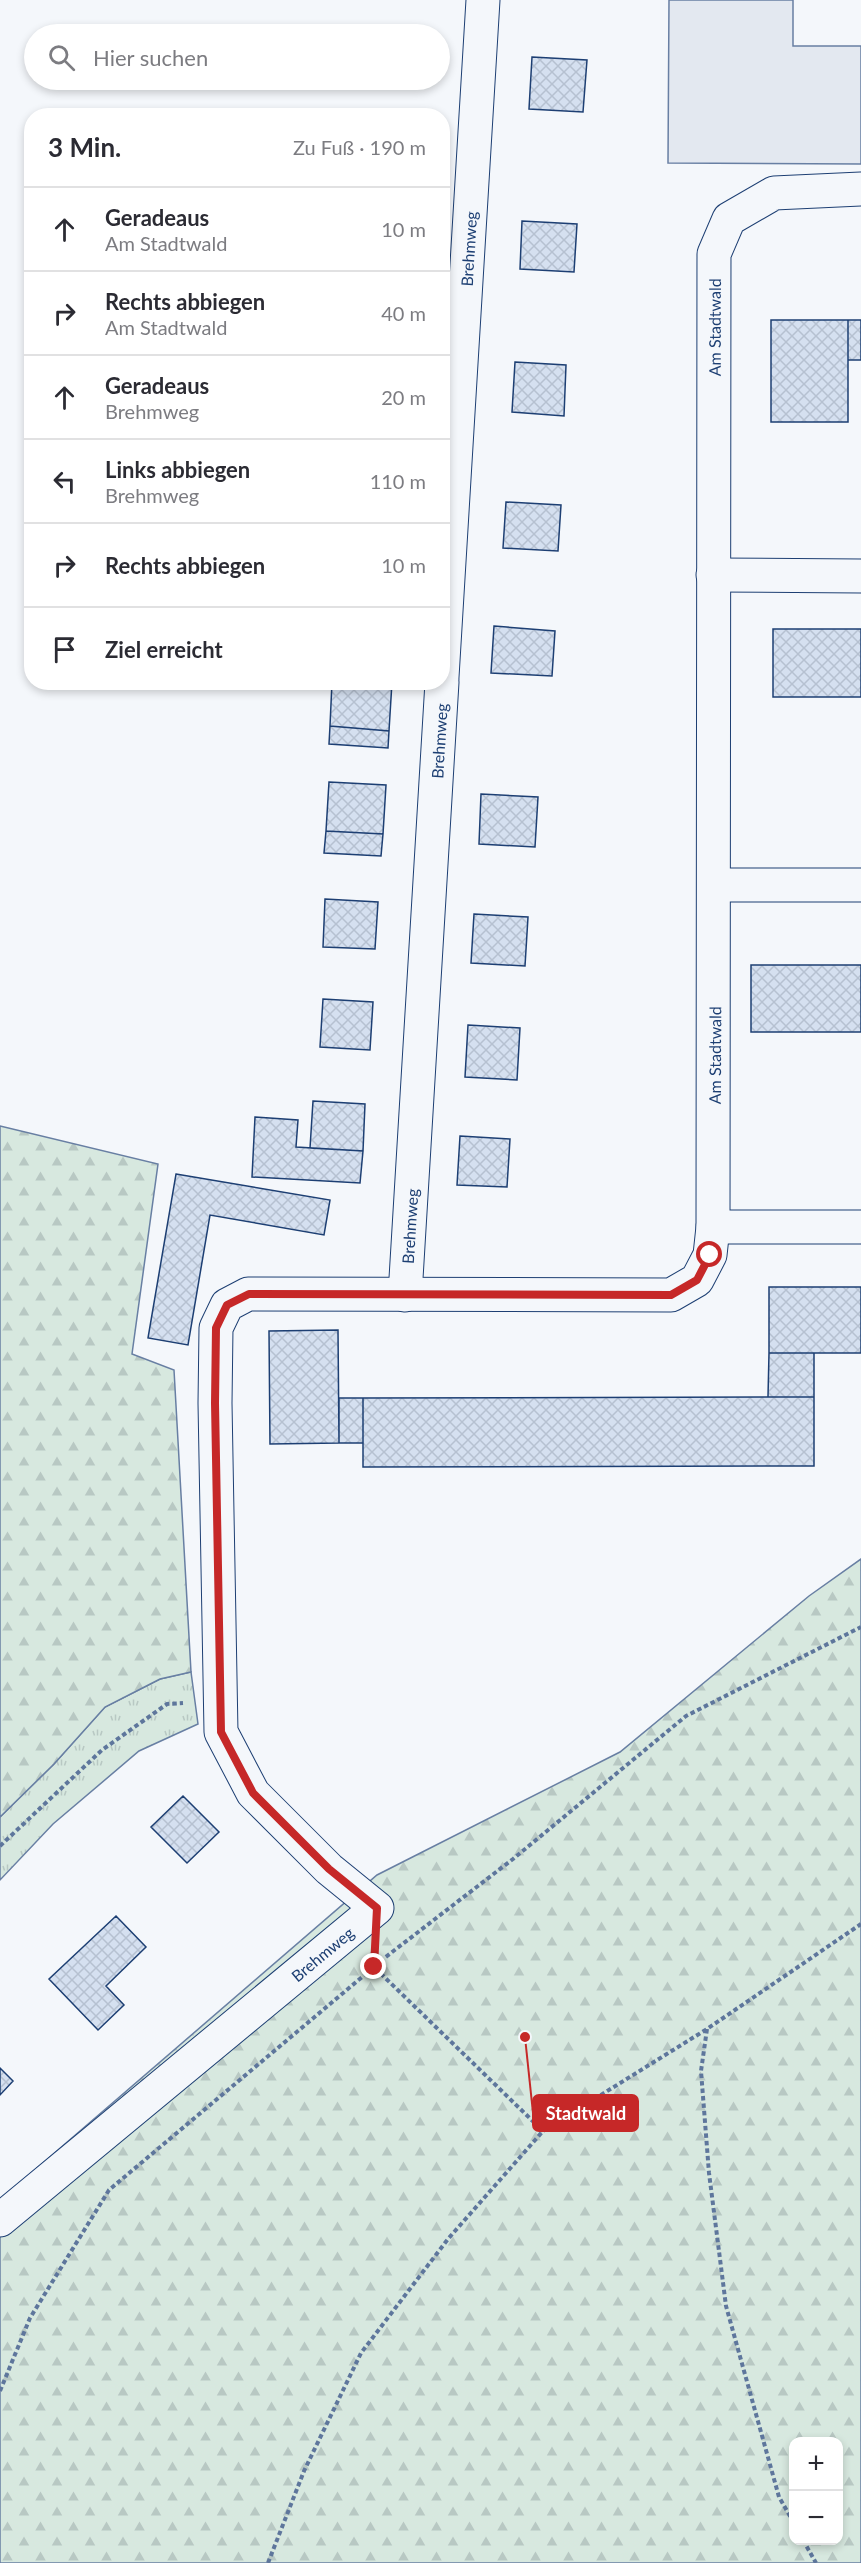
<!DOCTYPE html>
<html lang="de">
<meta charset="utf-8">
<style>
body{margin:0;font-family:Lato,sans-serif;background:#f2f2f3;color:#2b2b33}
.controls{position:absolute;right:18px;bottom:18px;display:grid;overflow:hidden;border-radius:12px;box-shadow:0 3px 9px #0003}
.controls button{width:54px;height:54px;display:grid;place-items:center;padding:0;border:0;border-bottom:2px solid #e1e1e2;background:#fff;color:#2b2b33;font:30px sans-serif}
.stop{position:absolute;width:18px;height:18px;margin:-14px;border:4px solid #c62828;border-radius:50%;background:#fff}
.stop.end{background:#c62828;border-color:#fff;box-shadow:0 2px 6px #0008}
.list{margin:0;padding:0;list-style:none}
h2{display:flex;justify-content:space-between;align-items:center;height:78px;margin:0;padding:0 24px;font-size:26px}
h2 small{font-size:20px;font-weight:400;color:#7c7c81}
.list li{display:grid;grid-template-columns:39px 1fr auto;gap:18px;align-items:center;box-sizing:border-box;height:84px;padding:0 24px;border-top:2px solid #e1e1e2}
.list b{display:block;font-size:22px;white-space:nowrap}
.list p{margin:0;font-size:20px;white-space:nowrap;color:#7c7c81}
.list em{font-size:20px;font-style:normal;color:#7c7c81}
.icon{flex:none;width:33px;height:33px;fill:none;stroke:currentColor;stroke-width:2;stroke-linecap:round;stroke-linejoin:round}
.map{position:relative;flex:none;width:861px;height:2563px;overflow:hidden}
.search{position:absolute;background:#fff;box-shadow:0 3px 9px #0003;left:24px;top:24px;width:426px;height:66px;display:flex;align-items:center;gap:15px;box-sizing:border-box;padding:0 21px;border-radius:33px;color:#7c7c81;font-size:22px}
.panel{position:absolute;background:#fff;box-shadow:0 3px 9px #0003;left:24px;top:108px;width:426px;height:582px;border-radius:24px}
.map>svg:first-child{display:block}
.grass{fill:url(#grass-tufts);stroke:#687fa3;stroke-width:1.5}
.forest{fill:url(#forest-firs);stroke:#687fa3;stroke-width:1.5;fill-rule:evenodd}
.parking{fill:#e3e8f0;stroke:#687fa3;stroke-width:1.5}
.building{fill:url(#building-cross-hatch);stroke:#1d3f73;stroke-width:1.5}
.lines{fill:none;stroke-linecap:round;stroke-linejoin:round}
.street-casing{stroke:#1d3f73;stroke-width:35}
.path{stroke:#5e769c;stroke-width:4;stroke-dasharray:4.5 3;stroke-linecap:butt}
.street{stroke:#f4f7fb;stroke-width:33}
.route{stroke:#c62828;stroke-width:8}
.labels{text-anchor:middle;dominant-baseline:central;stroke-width:4.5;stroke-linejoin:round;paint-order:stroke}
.street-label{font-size:16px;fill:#1d3f73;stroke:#f4f7fb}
.leader{fill:none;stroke:#c62828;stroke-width:2}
.callout-dot{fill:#c62828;stroke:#f4f7fb;stroke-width:2}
.callout{fill:#c62828;stroke:#c62828;stroke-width:2}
.callout-label{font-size:18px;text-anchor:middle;font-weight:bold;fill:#fff}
</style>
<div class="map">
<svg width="861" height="2563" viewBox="0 0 861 2563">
<defs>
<pattern id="grass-tufts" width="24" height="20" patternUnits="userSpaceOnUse" patternTransform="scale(1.5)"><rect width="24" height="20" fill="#d7e8df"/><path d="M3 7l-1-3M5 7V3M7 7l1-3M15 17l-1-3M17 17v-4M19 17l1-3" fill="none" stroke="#b8c8c3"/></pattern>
<pattern id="forest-firs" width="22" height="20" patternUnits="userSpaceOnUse" patternTransform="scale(1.5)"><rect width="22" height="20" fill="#d7e8df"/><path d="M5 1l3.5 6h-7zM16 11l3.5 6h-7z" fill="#b8c8c3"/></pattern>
<pattern id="building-cross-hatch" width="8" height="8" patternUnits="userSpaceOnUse" patternTransform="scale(1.5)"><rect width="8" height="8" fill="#d5e0f0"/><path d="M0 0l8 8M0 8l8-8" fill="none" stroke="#b6c1d1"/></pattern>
</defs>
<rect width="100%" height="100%" fill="#f4f7fb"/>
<!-- grass -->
<path class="grass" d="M191 1672 198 1724 139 1751 53 1824 0 1880V1817L54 1764 105 1707 160 1679Z"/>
<!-- forest -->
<path class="forest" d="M0 1126 158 1164 132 1354 174 1370 191 1672 160 1679 105 1707 54 1764 0 1817Z
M861 1559V2563H0V2200L377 1875 620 1752 809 1596ZM794 2442H838V2540H794Z"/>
<!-- parking -->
<path class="parking" d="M669 0H793V46H861V164L668 163Z"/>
<!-- building -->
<path class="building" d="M532 57 587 60 583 112 529 109Z
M522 221 577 224 574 272 520 269Z
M771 320H848V422H771Z
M848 320H861V360H848Z
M515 362 566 365 564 416 512 412Z
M506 502 561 505 558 551 503 548Z
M494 626 555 631 552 676 491 673Z
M773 629H861V697H773Z
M332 682H392L389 731 330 726Z
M330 726 389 731 388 748 329 744Z
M329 782 386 785 383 834 326 831Z
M481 794 538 797 535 847 479 844Z
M326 831 383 834 381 856 324 853Z
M325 899 378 902 375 949 323 947Z
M474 914 528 917 525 966 471 963Z
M751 965H861V1032H751Z
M323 999 373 1002 370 1050 320 1047Z
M468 1025 520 1028 517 1080 465 1077Z
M313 1101 365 1104 363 1151 310 1148Z
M255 1117 298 1120 296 1147 363 1151 360 1183 252 1177Z
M460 1136 510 1139 507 1187 457 1185Z
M176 1174 330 1200 324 1235 210 1215 188 1345 148 1338Z
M769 1287H861V1353H769Z
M338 1330 339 1443 270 1444 269 1331Z
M769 1353H814V1397H768Z
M814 1397V1466L363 1467V1398Z
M339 1398H363V1443H339Z
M183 1796 219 1832 187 1863 151 1827Z
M116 1916 146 1947 106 1986 124 2005 98 2030 49 1979Z
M0 2068 13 2081 0 2095Z"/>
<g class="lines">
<defs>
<g id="street">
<path d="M713 575 861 576"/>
<path id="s1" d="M442 677 483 0"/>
<path d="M716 885H861"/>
<path d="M713 1227H861"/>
<path id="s2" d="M405 1295 442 682"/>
<path id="s3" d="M0 2220 377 1908 329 1869 253 1793 221 1732 215 1403 216 1328 227 1305 248 1294 671 1295 697 1280 710 1255 713 1227C716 902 713 578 714 254L729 219 774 193 861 189"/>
</g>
</defs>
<!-- street casing -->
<use href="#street" class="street-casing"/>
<!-- path -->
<path class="path" d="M0 1846 102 1750 167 1704 183 1703
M374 1966 513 1859 686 1716 861 1627
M707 2029 701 2071 709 2173 726 2306 779 2497 794 2523
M0 2391 30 2318 109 2190 374 1967 543 2131
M803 2540 816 2563
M268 2563 304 2471 361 2353 448 2239 543 2131 707 2029 861 1924"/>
<!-- street -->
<use href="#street" class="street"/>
</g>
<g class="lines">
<!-- route -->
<path class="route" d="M374 1967 377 1908 329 1869 253 1793 221 1732 215 1403 216 1328 227 1305 249 1294 671 1295 697 1280 710 1255"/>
</g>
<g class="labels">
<!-- street labels -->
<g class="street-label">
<text stroke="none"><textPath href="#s1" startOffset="429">Brehmweg</textPath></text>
<text stroke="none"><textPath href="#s3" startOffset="2590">Am Stadtwald</textPath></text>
<text stroke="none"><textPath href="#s2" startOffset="555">Brehmweg</textPath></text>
<text stroke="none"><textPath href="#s3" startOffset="1862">Am Stadtwald</textPath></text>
<text stroke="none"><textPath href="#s2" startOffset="69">Brehmweg</textPath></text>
<text stroke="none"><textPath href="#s3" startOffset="418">Brehmweg</textPath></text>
</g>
</g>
<!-- callouts -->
<path class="leader" d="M525 2037L533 2113"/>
<circle class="callout-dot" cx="525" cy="2037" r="6"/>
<rect class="callout" x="533" y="2095" width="105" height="36" rx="6"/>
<g class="callout-label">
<text x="586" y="2120">Stadtwald</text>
</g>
</svg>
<div class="controls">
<button>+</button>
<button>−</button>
</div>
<div class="stop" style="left:710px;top:1255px"></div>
<div class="stop end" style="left:374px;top:1967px"></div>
<div class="search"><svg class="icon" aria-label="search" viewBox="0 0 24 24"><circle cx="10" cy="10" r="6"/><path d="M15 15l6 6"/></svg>Hier suchen</div>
<section class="panel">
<h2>3 Min.<small>Zu Fuß · 190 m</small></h2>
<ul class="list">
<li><svg class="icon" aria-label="ahead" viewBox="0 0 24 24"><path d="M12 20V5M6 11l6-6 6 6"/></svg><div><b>Geradeaus</b><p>Am Stadtwald</p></div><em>10 m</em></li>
<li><svg class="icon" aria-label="right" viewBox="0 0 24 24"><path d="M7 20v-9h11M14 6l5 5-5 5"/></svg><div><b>Rechts abbiegen</b><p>Am Stadtwald</p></div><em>40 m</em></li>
<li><svg class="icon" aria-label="ahead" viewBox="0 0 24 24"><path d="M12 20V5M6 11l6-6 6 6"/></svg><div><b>Geradeaus</b><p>Brehmweg</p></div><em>20 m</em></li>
<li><svg class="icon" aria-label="left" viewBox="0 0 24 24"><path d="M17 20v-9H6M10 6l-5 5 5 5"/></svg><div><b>Links abbiegen</b><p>Brehmweg</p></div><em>110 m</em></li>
<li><svg class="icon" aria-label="right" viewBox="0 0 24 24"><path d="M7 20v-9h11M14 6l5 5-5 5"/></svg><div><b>Rechts abbiegen</b></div><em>10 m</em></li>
<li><svg class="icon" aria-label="arrive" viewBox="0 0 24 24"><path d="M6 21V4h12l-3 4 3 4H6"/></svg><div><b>Ziel erreicht</b></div></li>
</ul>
</section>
</div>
